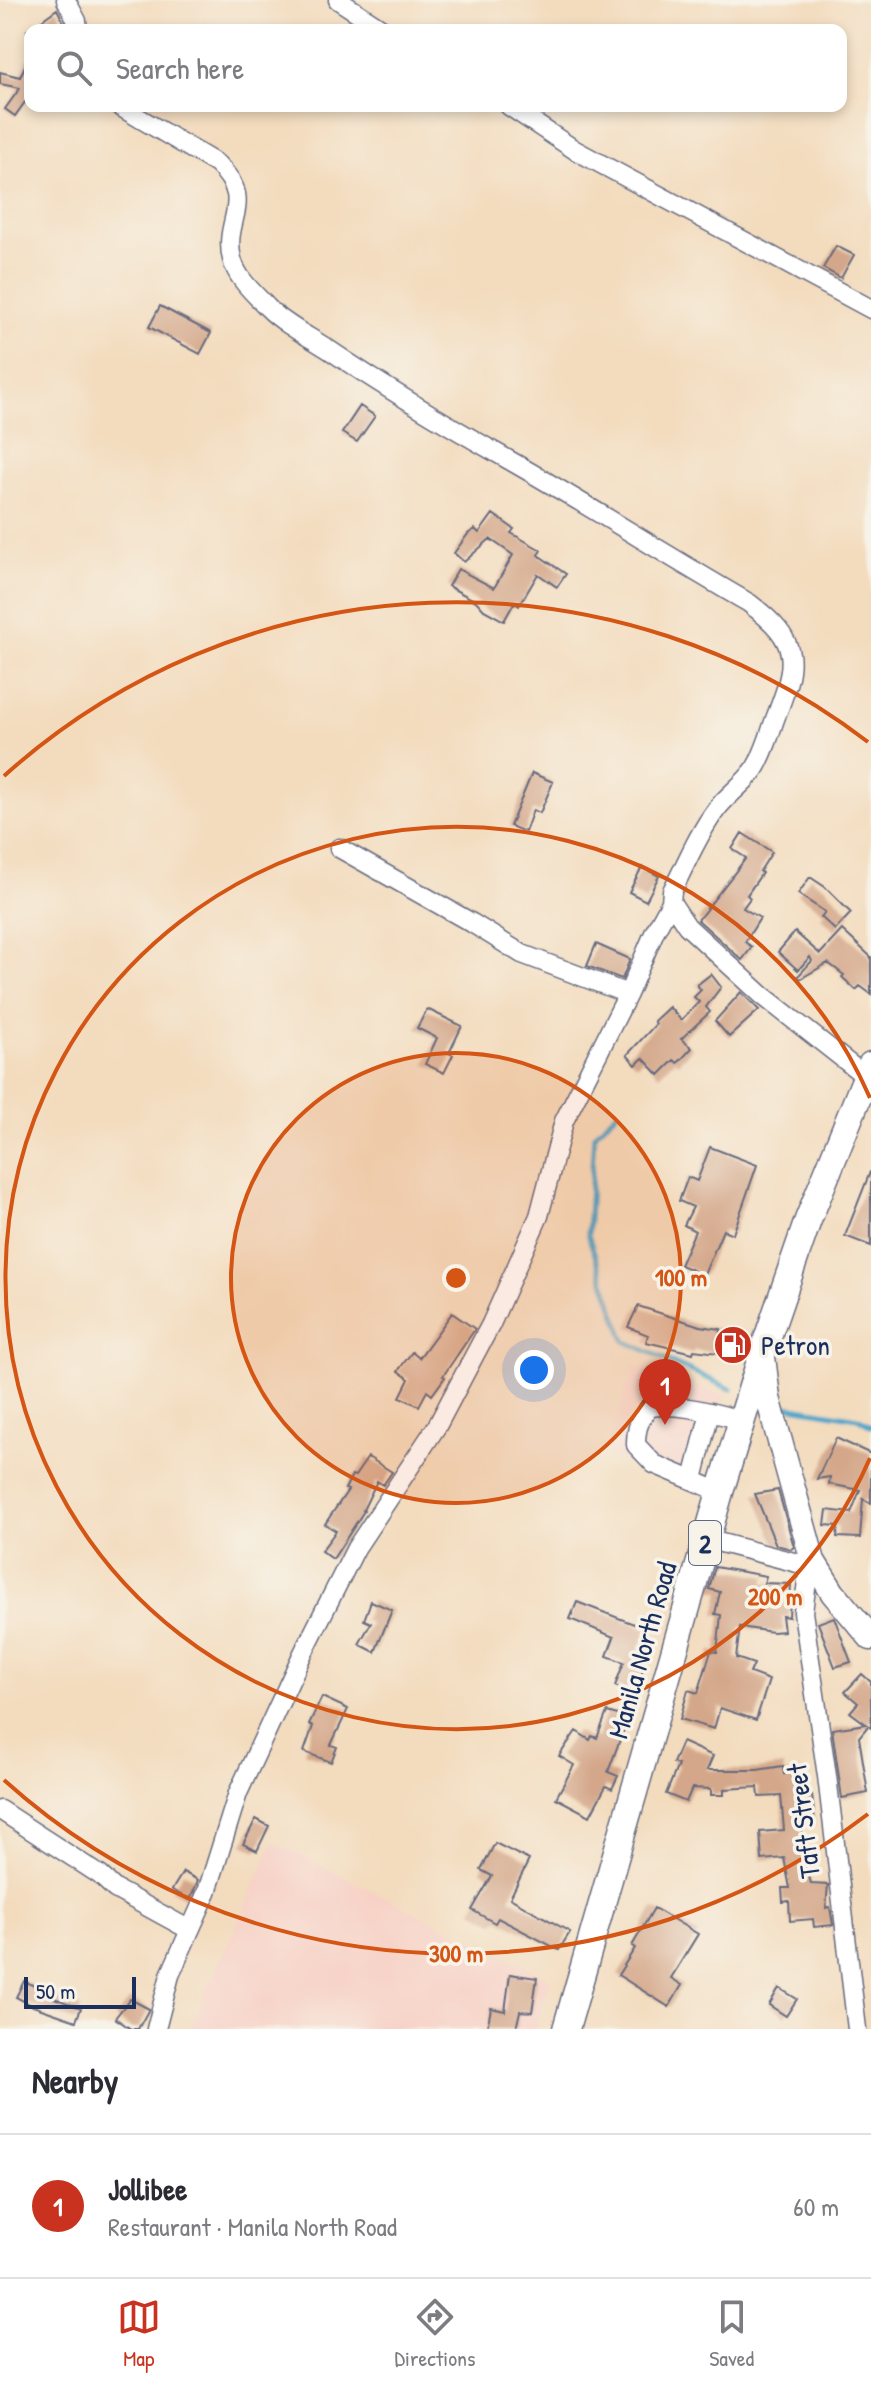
<!DOCTYPE html>
<meta charset="utf-8">
<style>
body{margin:0;font-family:"Patrick Hand",sans-serif;background:#f7f7f7;color:#2b2b33}
.scale{position:absolute;left:24px;bottom:20px;width:112px;box-sizing:border-box;padding-left:8px;border:4px solid #1b2f5e;border-top:0;font-size:22px;line-height:28px;white-space:nowrap;color:#1b2f5e;-webkit-text-stroke:6px #f7f3e8;paint-order:stroke}
.you{position:absolute;left:534px;top:1370px;width:28px;height:28px;margin:-20px;border:6px solid #fff;border-radius:50%;background:#1a73e8;box-shadow:0 0 0 12px #1a73e833}
.badge{display:grid;place-items:center;width:52px;height:52px;border-radius:50%;background:#c8321e;color:#fff;font-size:26px;font-weight:700}
.pin{position:absolute;translate:-50% -66px;filter:drop-shadow(0 2px 4px #0008)}
.pin::after{content:'';position:absolute;top:42px;width:28px;height:24px;background:inherit;clip-path:polygon(0 0,100% 0,50% 100%)}
.list{margin:0;padding:0;list-style:none}
h2{display:flex;justify-content:space-between;align-items:center;height:104px;margin:0;padding:0 32px;font-size:34px}
h2 small{font-size:26px;font-weight:400;color:#7c7c81}
.list li{display:grid;grid-template-columns:52px 1fr auto;gap:24px;align-items:center;box-sizing:border-box;height:144px;padding:0 32px;border-top:2px solid #e1e1e2}
.list b{display:block;font-size:30px;white-space:nowrap}
.list p{margin:0;font-size:26px;white-space:nowrap;color:#7c7c81}
.list em{font-size:26px;font-style:normal;color:#7c7c81}
.icon{flex:none;width:44px;height:44px;fill:none;stroke:currentColor;stroke-width:2;stroke-linecap:round;stroke-linejoin:round}
.map{position:relative;flex:none;width:871px;height:2029px;overflow:hidden}
.search{position:absolute;background:#fff;box-shadow:0 4px 12px #0003;left:24px;right:24px;top:24px;height:88px;display:flex;align-items:center;gap:20px;box-sizing:border-box;padding:0 28px;border-radius:16px;color:#7c7c81;font-size:30px}
.sheet{height:248px;background:#fff}
nav{display:flex;justify-content:space-around;align-items:center;box-sizing:border-box;height:112px;border-top:2px solid #e1e1e2;background:#fff;font-size:22px;color:#7c7c81}
nav a{display:grid;justify-items:center;gap:4px}
nav .on{color:#c8321e}
.map>svg:first-child{display:block}
.built{fill:#f7d1c6}
.lines{fill:none;stroke-linecap:round;stroke-linejoin:round}
.stream{stroke:#4ca4c9;stroke-width:5}
.building{fill:#d4a78a}
.minor-casing{stroke:#676b7f;stroke-width:21}
.major-casing{stroke:#676b7f;stroke-width:27}
.highway-casing{stroke:#676b7f;stroke-width:29}
.minor{stroke:#fff;stroke-width:18}
.major{stroke:#fff;stroke-width:24}
.highway{stroke:#fff;stroke-width:26}
.ring{fill:none;stroke:#d45514;stroke-width:4}
.labels{text-anchor:middle;dominant-baseline:central;stroke-width:7;stroke-linejoin:round;paint-order:stroke}
.shield{fill:#f7f3e8;stroke:#5d6a87;stroke-width:2}
.shield-label{font-size:26px;font-weight:bold;fill:#1b2f5e}
.poi-label{font-size:28px;fill:#1b2f5e;stroke:#f7f3e8;text-anchor:start}
.street-label{font-size:28px;fill:#1b2f5e;stroke:#f7f3e8}
.centre{fill:#d45514;stroke:#f7f3e8;stroke-width:4}
.ring-label{font-size:24px;text-anchor:middle;font-weight:bold;fill:#d45514;stroke:#f7f3e8;stroke-width:7;stroke-linejoin:round;paint-order:stroke}
</style>
<div class="map">
<svg width="871" height="2029" viewBox="0 0 871 2029">
<rect width="100%" height="100%" fill="#f7f3e8"/>
<filter id="ink" filterUnits="userSpaceOnUse"><feTurbulence type="fractalNoise" baseFrequency=".0125" numOctaves="2"/><feDisplacementMap in="SourceGraphic" scale="16" xChannelSelector="R" yChannelSelector="G"/><feConvolveMatrix kernelMatrix="1 2 1 2 8 2 1 2 1" color-interpolation-filters="sRGB"/></filter>
<filter id="wash" filterUnits="userSpaceOnUse"><feTurbulence type="fractalNoise" baseFrequency=".006" numOctaves="4" result="noise"/><feDisplacementMap in="SourceGraphic" scale="32" xChannelSelector="R" yChannelSelector="G"/><feGaussianBlur stdDeviation="1.8" result="paint"/><feColorMatrix in="noise" values="0 0 0 0 0 0 0 0 0 0 0 0 0 0 0 0 0 1.4 0 .05"/><feComposite in="paint" operator="in"/></filter>
<g filter="url(#wash)">
<rect width="100%" height="100%" fill="#f3dbbd"/>
<!-- built -->
<path class="built" d="M634 1366 725 1395 696 1484 605 1455Z
M274 1842 550 1979 535 2029H189Z"/>
<g class="lines">
<!-- stream -->
<path class="stream" d="M616 1113 594 1135 588 1235 625 1341 731 1389
M781 1405 858 1418 871 1426"/>
</g>
<g id="blocks">
<!-- building -->
<path class="building" d="M57 9 65 25 63 30H28Z
M30 55V95L15 116 5 109 20 88 0 84V72L20 77Z
M836 246 854 255 841 278 823 268Z
M160 306 211 333 200 354 149 327Z
M360 406 375 416 357 442 342 433Z
M493 514 514 529 511 533 541 550 538 555 566 574 557 587 538 574 519 606 514 603 504 621 484 610 476 601 448 586 458 569 494 588 513 555 490 539 464 562 454 553 468 534 475 529 479 533Z
M532 773 553 782 540 813 533 810 525 832 510 826Z
M742 833 772 852 760 871 762 873 747 895 750 898 743 908 760 918 745 942 752 947 742 960 698 920 746 858 732 849Z
M642 867 659 876 646 901 629 892Z
M810 877 825 887 851 913 835 930 821 917 825 912 798 894Z
M842 930 871 957V994L860 986 856 990 842 977 844 975 828 963 800 979 798 976 812 961 810 957 798 970 778 952 795 932 820 954Z
M596 944 630 959 622 979 587 966Z
M711 974 721 987 706 1007 710 1012 681 1039 692 1048 678 1063 674 1060 659 1075 643 1058 636 1065 627 1055 656 1024 654 1021 669 1007 681 1020 699 1002 694 997 701 990 697 985Z
M741 992 759 1010 729 1037 715 1021Z
M427 1009 462 1026 449 1053 453 1055 444 1073 425 1064 437 1038 417 1028Z
M710 1147 757 1165 733 1234 723 1230 704 1275 680 1265 695 1231 684 1225 693 1207 679 1201 688 1177 697 1181Z
M870 1172H871V1246L845 1236Z
M638 1306 700 1326 721 1329 718 1353 694 1350 693 1353 646 1342 648 1335 628 1327Z
M452 1313 475 1329 443 1376 445 1377 432 1395 427 1391 419 1406 400 1397 409 1379 398 1371 412 1352 419 1358Z
M836 1438 871 1454V1503L863 1499 860 1538 837 1537 838 1526 825 1525 827 1510 851 1513 860 1490 829 1484 830 1477 817 1479Z
M368 1457 392 1472 383 1485 377 1481 363 1510 364 1511 333 1559 321 1551 336 1531 325 1524 348 1490 345 1489 352 1475 355 1476Z
M778 1490 794 1547 791 1549 776 1545 755 1494Z
M715 1567 766 1576 764 1583 791 1584 789 1617 782 1616 784 1631 772 1632 740 1627 736 1658 754 1664 750 1673 769 1680 756 1720 720 1708 714 1729 680 1719 688 1690 698 1693 711 1651 717 1652 721 1615 715 1614 720 1592 709 1589Z
M371 1601 392 1610 375 1652 359 1644 371 1623 364 1620Z
M577 1602 647 1629 634 1662 644 1666 632 1705 619 1701 622 1689 615 1686 624 1662 607 1656 614 1637 570 1619Z
M834 1617 851 1662 835 1667 818 1623Z
M862 1674 871 1682V1728L868 1726 859 1737 868 1793 842 1798 832 1729 866 1724 850 1712 858 1703 845 1692Z
M322 1697 348 1709 331 1745 337 1747 331 1762 304 1752 313 1726 309 1724Z
M607 1712 628 1718 608 1772 618 1776 612 1789 606 1786 590 1816 556 1798 574 1765 559 1756 576 1731 590 1740 592 1736 597 1738Z
M682 1742 713 1756 707 1770H757L783 1766 784 1774 803 1771 806 1796 812 1795 815 1824 801 1825 806 1872 808 1871 811 1884 828 1885 826 1908 830 1907 833 1925 814 1927 813 1919 790 1921 789 1901 783 1902 782 1888H790L784 1858 762 1860 760 1832 784 1830 781 1796 759 1797 758 1787 724 1789V1795H711V1789L692 1788 686 1802 666 1794 678 1765 673 1763Z
M256 1819 269 1826 257 1851 243 1844Z
M495 1843 529 1860 510 1898 570 1932 559 1950 498 1918 495 1923 472 1910 492 1876 481 1870Z
M183 1872 198 1880 190 1900 172 1890Z
M654 1908 698 1934 671 1978 682 1985 669 2007 618 1975 635 1948 632 1946Z
M510 1974 537 1978 532 2012 520 2011 516 2029H487L491 2008 505 2011Z
M24 1981 55 1996 54 1998 81 2008 76 2021 33 2006 16 1997Z
M779 1988 797 1999 786 2016 769 2005Z
M130 1999 149 2009 138 2029H131L115 2018Z"/>
</g>
</g>
<g filter="url(#ink)">
<use href="#blocks" fill-opacity="0" stroke="#676b7f" stroke-width="2"/>
<g class="lines">
<defs>
<path id="minor" d="M66 0 77 21 78 30
M338 0 384 30
M119 106 217 164C257 202 222 219 232 259 237 279 254 293 268 308 284 324 308 336 328 349 387 389 447 425 509 460 590 506 669 557 749 603 802 643 797 662 775 719 769 736 764 755 754 770 743 785 727 795 716 810 698 834 686 864 672 891L671 902 687 926 762 995 865 1076
M509 106 575 150 871 309
M339 848 472 923 522 954 628 994
M693 1479 710 1412
M720 1492 654 1464 636 1445C636 1428 639 1420 650 1407 681 1403 713 1413 742 1420
M706 1539 809 1566
M813 1561 809 1566 803 1612 827 1776 857 2029
M0 1810 100 1875 115 1889 188 1929
M156 2029 170 1975 207 1892 238 1793 303 1653 356 1548 437 1426 491 1324 539 1216 564 1121 628 994 655 931 671 902"/>
<path id="major" d="M763 1357 768 1398 813 1561 833 1593 871 1638"/>
<path id="highway" d="M566 2029 720 1492 763 1351 808 1220 871 1065"/>
</defs>
<!-- minor casing -->
<use href="#minor" class="minor-casing"/>
<!-- major casing -->
<use href="#major" class="major-casing"/>
<!-- highway casing -->
<use href="#highway" class="highway-casing"/>
<!-- minor -->
<use href="#minor" class="minor"/>
<!-- major -->
<use href="#major" class="major"/>
<!-- highway -->
<use href="#highway" class="highway"/>
</g>
</g>
<!-- distance rings -->
<circle cx="456" cy="1278" r="225" fill="#d45514" fill-opacity=".12"/>
<g class="ring">
<circle cx="456" cy="1278" r="225"/>
<path d="M870 1458A451 451 0 1 1 870 1098"/>
<path d="M868 1814A676 676 0 0 1 4 1780M4 776A676 676 0 0 1 868 742"/>
</g>
<!-- icons -->
<defs>
<symbol id="fuel-disc" viewBox="-11 -11 22 22"><circle r="9.5" fill="#c8321e" stroke="#f7f3e8"/><path d="M-5.5-6h7V0h2V4h1.3V-2.5L3-4.5l.8-.8L6-3V5H2.5V1h-1V6h-7ZM-4.2-4.7v3.2H.2V-4.7Z" fill="#fff"/></symbol>
</defs>
<g fill-rule="evenodd">
<use href="#fuel-disc" x="711" y="1323" width="44" height="44"/>
</g>
<g class="labels">
<!-- shield labels -->
<rect class="shield" x="689" y="1521" width="32" height="44" rx="6"/>
<g class="shield-label">
<text x="705" y="1543">2</text>
</g>
<!-- poi labels -->
<g class="poi-label">
<text x="761" y="1345">Petron</text>
</g>
<!-- street labels -->
<g class="street-label">
<text transform="translate(642 1650) rotate(-74)">Manila North Road</text>
<text transform="translate(803 1821) rotate(-97)">Taft Street</text>
</g>
</g>
<circle cx="456" cy="1278" r="12" class="centre"/>
<g class="ring-label">
<text x="681" y="1286">100 m</text>
<text x="775" y="1605">200 m</text>
<text x="456" y="1962">300 m</text>
</g>
</svg>
<div class="scale">50 m</div>
<div class="you"></div>
<div class="pin badge" style="left:665px;top:1425px">1</div>
<div class="search"><svg class="icon" aria-label="search" viewBox="0 0 24 24"><circle cx="10" cy="10" r="6"/><path d="M15 15l6 6"/></svg>Search here</div>
</div>
<section class="sheet">
<h2>Nearby<small></small></h2>
<ul class="list">
<li><span class="badge">1</span><div><b>Jollibee</b><p>Restaurant · Manila North Road</p></div><em>60 m</em></li>
</ul>
</section>
<nav>
<a class="on"><svg class="icon" aria-label="map" viewBox="0 0 24 24"><path d="M3 6l6-2 6 2 6-2v14l-6 2-6-2-6 2zM9 4v14M15 6v14"/></svg>Map</a>
<a><svg class="icon" aria-label="directions" viewBox="0 0 24 24"><path d="M12 3l9 9-9 9-9-9zM9 14v-3h6M13 9l2 2-2 2"/></svg>Directions</a>
<a><svg class="icon" aria-label="saved" viewBox="0 0 24 24"><path d="M7 4h10v16l-5-4-5 4z"/></svg>Saved</a>
</nav>
